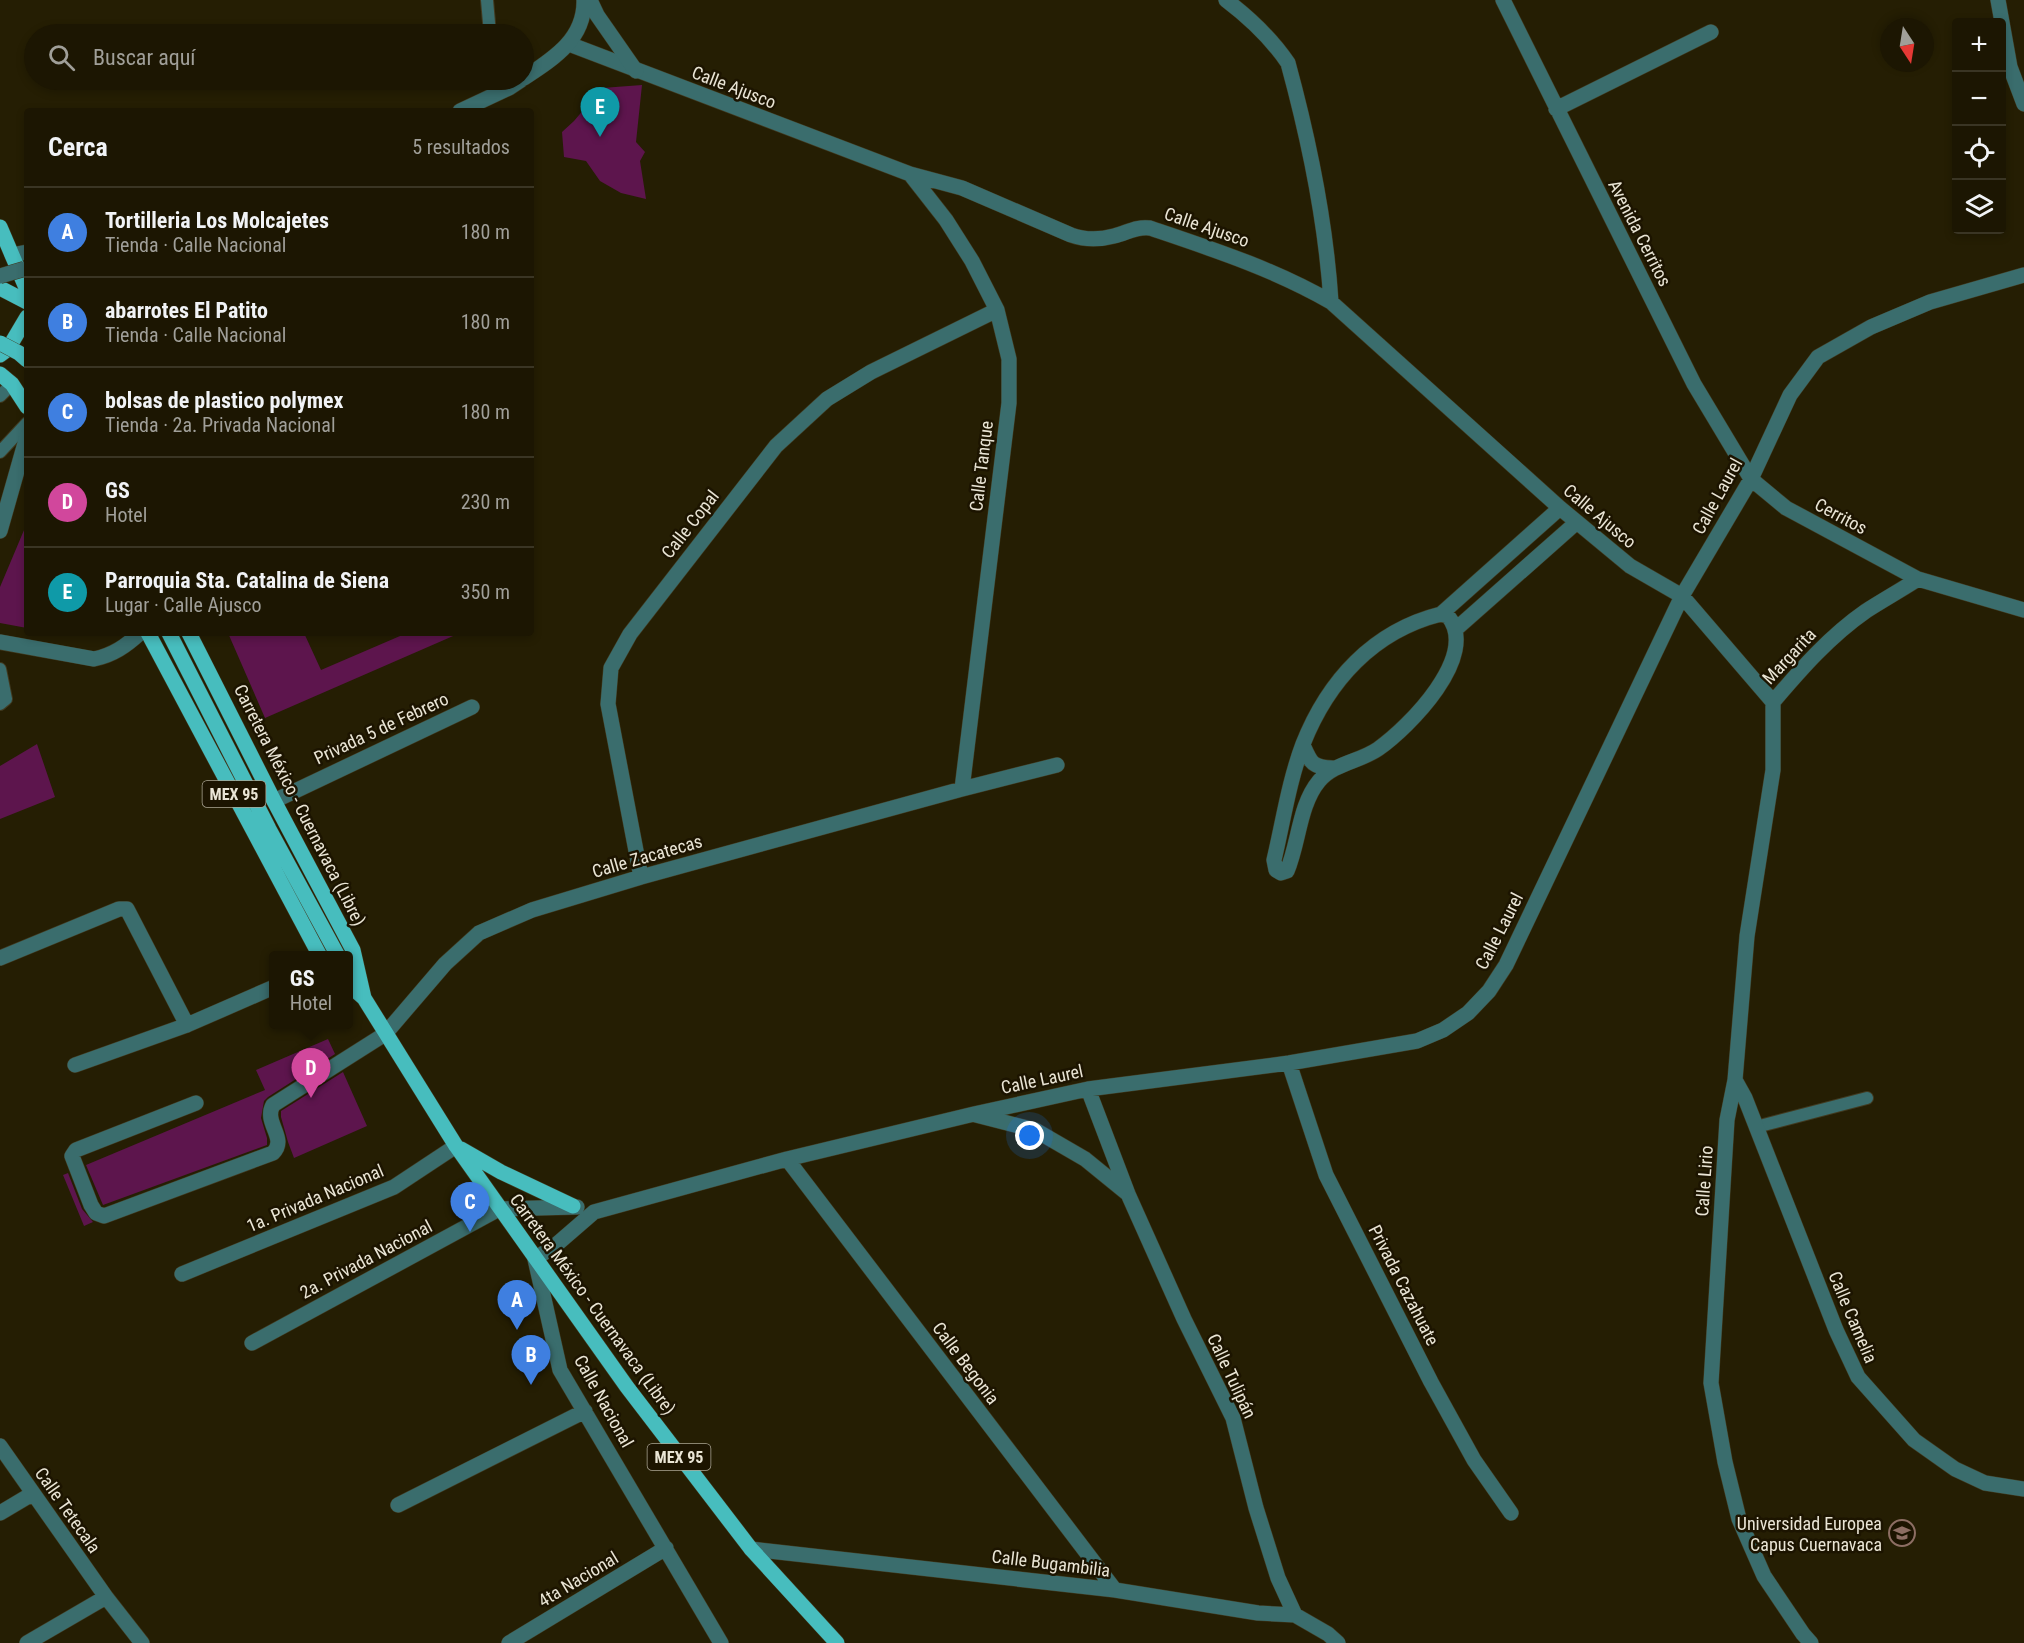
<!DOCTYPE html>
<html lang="es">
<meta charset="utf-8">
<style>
body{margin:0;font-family:"Roboto Condensed",sans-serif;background:#292311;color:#f1f3f6}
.controls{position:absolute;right:18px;top:18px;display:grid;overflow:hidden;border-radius:6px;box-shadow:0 3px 9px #0003}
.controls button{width:54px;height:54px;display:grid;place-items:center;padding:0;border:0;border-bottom:2px solid #3a3524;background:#1c1602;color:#f1f3f6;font:30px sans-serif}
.compass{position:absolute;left:1880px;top:18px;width:54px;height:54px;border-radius:50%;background:#1c1602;box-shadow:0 3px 9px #0003;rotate:168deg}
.you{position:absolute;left:1030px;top:1136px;width:21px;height:21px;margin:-15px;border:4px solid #fff;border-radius:50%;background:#1a73e8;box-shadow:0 0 0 9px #1a73e833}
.badge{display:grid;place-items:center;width:39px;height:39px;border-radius:50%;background:#8c9099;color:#fff;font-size:20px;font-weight:700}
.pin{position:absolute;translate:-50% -50px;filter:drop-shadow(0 2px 3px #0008)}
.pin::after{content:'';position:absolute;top:32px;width:21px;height:18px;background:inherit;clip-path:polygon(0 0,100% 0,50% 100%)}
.popup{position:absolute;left:269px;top:951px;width:84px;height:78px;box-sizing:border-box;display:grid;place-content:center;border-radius:6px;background:#1c1602;filter:drop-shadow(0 2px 4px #0005);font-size:20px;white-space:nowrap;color:#a09f99}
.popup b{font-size:22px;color:#f1f3f6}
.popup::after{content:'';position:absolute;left:50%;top:100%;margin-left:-12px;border:12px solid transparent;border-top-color:#1c1602}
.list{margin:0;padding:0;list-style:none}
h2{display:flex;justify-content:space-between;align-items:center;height:78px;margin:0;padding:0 24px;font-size:26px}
h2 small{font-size:20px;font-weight:400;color:#a09f99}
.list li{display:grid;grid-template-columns:39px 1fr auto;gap:18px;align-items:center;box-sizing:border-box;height:90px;padding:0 24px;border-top:2px solid #3a3524}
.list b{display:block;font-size:22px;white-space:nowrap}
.list p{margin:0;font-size:20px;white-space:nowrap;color:#a09f99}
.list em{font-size:20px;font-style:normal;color:#a09f99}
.icon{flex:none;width:33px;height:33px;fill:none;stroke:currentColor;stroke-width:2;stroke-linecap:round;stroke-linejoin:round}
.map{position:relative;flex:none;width:2024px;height:1643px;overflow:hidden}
.search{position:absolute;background:#1c1602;box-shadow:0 3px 9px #0003;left:24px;top:24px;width:510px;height:66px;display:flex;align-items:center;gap:15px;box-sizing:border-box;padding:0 21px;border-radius:33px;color:#a09f99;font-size:22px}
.panel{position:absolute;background:#1c1602;box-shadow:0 3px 9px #0003;left:24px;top:108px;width:510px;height:528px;border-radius:6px}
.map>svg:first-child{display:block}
.building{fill:#5d154d}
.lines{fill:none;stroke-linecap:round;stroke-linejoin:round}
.service-casing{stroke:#413a20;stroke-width:14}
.minor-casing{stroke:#413a20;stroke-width:16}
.tertiary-casing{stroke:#413a20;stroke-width:16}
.primary-casing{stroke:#413a20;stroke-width:16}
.service{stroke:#3a6d6d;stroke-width:12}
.minor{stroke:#3a6d6d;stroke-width:15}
.tertiary{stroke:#3a6d6d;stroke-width:15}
.primary{stroke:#47bdbe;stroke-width:15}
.tertiary-bridge-casing{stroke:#413a20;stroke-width:16;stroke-linecap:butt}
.primary-bridge-casing{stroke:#413a20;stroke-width:16;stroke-linecap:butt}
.tertiary-bridge{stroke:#3a6d6d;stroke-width:15}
.primary-bridge{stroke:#47bdbe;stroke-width:15}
.labels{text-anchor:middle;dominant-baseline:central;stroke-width:5;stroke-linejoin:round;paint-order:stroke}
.shield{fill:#1c1400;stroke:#aca695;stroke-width:1.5}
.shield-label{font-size:16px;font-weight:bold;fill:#eae5d5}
.street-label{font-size:18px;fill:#eae5d5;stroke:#1c1400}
.poi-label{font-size:18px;fill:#eae5d5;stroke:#1c1400;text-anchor:end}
</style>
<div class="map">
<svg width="2024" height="1643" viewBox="0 0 2024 1643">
<rect width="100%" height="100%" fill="#251e03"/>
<!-- building -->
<path class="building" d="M642 85 636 142 645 152 640 161 646 199 621 193 600 181 586 161 564 157 562 132 574 121 602 88Z
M27 523V628L0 623V587Z
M228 633H304L321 670 407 633H460L265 718Z
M37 744 55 797 0 819V766Z
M328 1039 335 1054 268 1097 264 1101 261 1118 267 1138V1145L103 1205 86 1165 265 1090 256 1070Z
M343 1072 367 1126 294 1158 288 1142 281 1117V1111Z
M68 1173 82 1209 93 1222 84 1226 63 1175Z"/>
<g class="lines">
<defs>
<path id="service" d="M487 0 490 34
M0 396 12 384
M0 452 27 423
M0 669 6 699 0 704
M1756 1127 1867 1098"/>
<path id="minor" d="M1226 0C1251 19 1271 38 1288 63 1309 140 1326 223 1331 302
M1503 0 1694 384 1751 479 1786 508 1918 579 2024 610
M1998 0 2010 67 2024 104
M569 44 910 174 962 188 1071 235C1085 240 1099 240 1114 236 1127 233 1136 226 1150 228 1212 249 1274 269 1331 302L1560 508 1630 566 1682 596 1773 702
M1556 109 1711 32
M910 174 946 220 972 261 997 310 1009 359V403L962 789
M1441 614 1448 616C1480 656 1409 727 1378 749 1359 762 1334 763 1319 781 1299 805 1299 843 1287 871L1281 873 1276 870 1274 860C1283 822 1289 781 1303 744 1328 681 1373 631 1441 614L1560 508
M1456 629 1577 522
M1773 702V770L1747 936 1735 1080 1727 1120 1711 1383 1725 1462 1739 1519 1764 1576 1803 1634 1811 1643
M1773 702C1801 669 1830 636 1866 611 1883 600 1901 590 1918 579
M1303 745C1311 763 1312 767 1332 768
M274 801 472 707
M641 877 608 704 611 668 630 634 776 446 827 399 871 372 997 310
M0 958 119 909H127L187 1025
M1289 1063 1326 1175 1431 1382 1474 1460 1511 1513
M75 1065 187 1025 274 987
M1735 1080 1745 1098 1836 1330 1858 1377 1914 1440 1955 1469 1985 1483 2024 1489
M1088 1089 1128 1194 1184 1319 1233 1418 1256 1508 1278 1578 1295 1615
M196 1103 76 1150 72 1156 91 1205 96 1213 104 1216 273 1153C288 1138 263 1123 273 1105L385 1034 445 964 479 933 532 910 641 877 962 789 1057 765
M976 1115 1035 1130 1085 1159 1128 1194
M787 1159 1115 1590
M182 1274 394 1187 456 1146
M252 1343 499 1209 577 1207
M0 1446 106 1597 142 1643
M398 1505 585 1411
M0 1513 32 1494
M751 1549 1115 1590 1258 1613 1295 1615 1328 1634 1338 1643
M27 1643 106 1597
M509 1643 666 1548
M721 1643 560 1370 535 1259 557 1244 594 1212 787 1159 974 1114 1088 1089 1289 1063 1417 1041 1443 1030 1468 1013 1489 991 1506 965 1682 596 1751 479 1790 395 1818 357 1871 327 1930 302 2024 275"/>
<path id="tertiary" d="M590 0 597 15 636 71
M524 78C553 59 585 39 584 0
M460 111 509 88 521 80
M12 255 27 252
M0 531 27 436
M0 642 94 659C113 655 126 646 140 633"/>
<path id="primary" d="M0 227 27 290
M0 288 27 302
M0 355 8 349 27 317
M0 374 12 384 27 407
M148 633 320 956
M169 633 269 829 338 956
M189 633 274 801 353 950 364 998
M348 984 364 998 456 1146 627 1387 751 1549 837 1643
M461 1149 501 1172 573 1206"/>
</defs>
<!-- service casing -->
<use href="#service" class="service-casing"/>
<!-- minor casing -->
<use href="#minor" class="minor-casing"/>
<!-- tertiary casing -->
<use href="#tertiary" class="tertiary-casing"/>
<!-- primary casing -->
<use href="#primary" class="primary-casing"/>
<!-- service -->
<use href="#service" class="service"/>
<!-- minor -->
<use href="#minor" class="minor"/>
<!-- tertiary -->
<use href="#tertiary" class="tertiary"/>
<!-- primary -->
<use href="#primary" class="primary"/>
<defs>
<path id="tertiary-bridge" d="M0 276 24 269"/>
<path id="primary-bridge" d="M0 343 19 353 27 360"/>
</defs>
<!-- tertiary-bridge casing -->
<use href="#tertiary-bridge" class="tertiary-bridge-casing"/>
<!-- primary-bridge casing -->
<use href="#primary-bridge" class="primary-bridge-casing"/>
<!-- tertiary-bridge -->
<use href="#tertiary-bridge" class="tertiary-bridge"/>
<!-- primary-bridge -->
<use href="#primary-bridge" class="primary-bridge"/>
</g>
<!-- icons -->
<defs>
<symbol id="university-ring" viewBox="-11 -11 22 22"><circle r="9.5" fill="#1c1400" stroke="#8d6e63" stroke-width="1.5"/><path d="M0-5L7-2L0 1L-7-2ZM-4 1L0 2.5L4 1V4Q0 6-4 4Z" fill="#8d6e63"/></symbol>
</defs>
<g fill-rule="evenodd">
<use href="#university-ring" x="1887" y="1518" width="30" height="30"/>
</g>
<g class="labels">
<!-- shield labels -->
<g class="shield">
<rect x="202.5" y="781" width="63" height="26" rx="4.5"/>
<rect x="647.5" y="1444" width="63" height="26" rx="4.5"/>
</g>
<g class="shield-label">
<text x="234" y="794">MEX 95</text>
<text x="679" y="1457">MEX 95</text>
</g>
<!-- street labels -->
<g class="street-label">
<text transform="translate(734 87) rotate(21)">Calle Ajusco</text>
<text transform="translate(1207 227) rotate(19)">Calle Ajusco</text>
<text transform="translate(1640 233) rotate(63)">Avenida Cerritos</text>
<text transform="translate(981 466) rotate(-83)">Calle Tanque</text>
<text transform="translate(1717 496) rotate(-61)">Calle Laurel</text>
<text transform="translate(1600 516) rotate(40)">Calle Ajusco</text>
<text transform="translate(1841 516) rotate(28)">Cerritos</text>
<text transform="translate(690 524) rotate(-52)">Calle Copal</text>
<text transform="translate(1789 656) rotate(-47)">Margarita</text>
<text transform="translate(381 728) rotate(-25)">Privada 5 de Febrero</text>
<text transform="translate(300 805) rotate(63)">Carretera México - Cuernavaca (Libre)</text>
<text transform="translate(647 856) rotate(-16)">Calle Zacatecas</text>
<text transform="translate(1499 931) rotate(-63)">Calle Laurel</text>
<text transform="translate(1042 1079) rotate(-12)">Calle Laurel</text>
<text transform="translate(1704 1181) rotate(-86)">Calle Lirio</text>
<text transform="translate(315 1198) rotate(-23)">1a. Privada Nacional</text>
<text transform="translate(366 1259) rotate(-28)">2a. Privada Nacional</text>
<text transform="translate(1404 1285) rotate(63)">Privada Cazahuate</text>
<text transform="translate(593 1304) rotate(54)">Carretera México - Cuernavaca (Libre)</text>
<text transform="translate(1853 1317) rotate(67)">Calle Camelia</text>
<text transform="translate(966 1363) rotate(53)">Calle Begonia</text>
<text transform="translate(1232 1376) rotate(65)">Calle Tulipán</text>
<text transform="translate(604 1401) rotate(61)">Calle Nacional</text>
<text transform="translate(68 1510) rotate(55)">Calle Tetecala</text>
<text transform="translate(1051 1563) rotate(7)">Calle Bugambilia</text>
<text transform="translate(578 1579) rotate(-31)">4ta Nacional</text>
</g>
<!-- poi labels -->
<g class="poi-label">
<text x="1882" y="1523">Universidad Europea<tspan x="1882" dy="21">Capus Cuernavaca</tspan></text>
</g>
</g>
</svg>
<div class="controls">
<button>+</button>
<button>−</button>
<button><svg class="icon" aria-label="locate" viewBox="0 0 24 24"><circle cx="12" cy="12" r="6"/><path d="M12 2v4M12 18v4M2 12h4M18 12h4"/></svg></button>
<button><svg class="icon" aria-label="layers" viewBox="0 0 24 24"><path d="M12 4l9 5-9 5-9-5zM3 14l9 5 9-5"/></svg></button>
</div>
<svg class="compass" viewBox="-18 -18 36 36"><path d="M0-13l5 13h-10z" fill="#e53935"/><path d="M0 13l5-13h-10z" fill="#a09f99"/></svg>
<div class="you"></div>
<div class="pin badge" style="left:517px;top:1330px;background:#3f7fe0">A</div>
<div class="pin badge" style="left:531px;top:1385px;background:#3f7fe0">B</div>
<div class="pin badge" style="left:470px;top:1232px;background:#3f7fe0">C</div>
<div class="pin badge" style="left:311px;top:1098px;background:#d1479c">D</div>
<div class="popup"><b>GS</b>Hotel</div>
<div class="pin badge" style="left:600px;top:137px;background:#0f9aa8">E</div>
<div class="search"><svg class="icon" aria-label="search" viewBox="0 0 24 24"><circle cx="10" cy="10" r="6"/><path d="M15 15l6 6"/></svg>Buscar aquí</div>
<section class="panel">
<h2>Cerca<small>5 resultados</small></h2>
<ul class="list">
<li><span class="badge" style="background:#3f7fe0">A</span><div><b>Tortilleria Los Molcajetes</b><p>Tienda · Calle Nacional</p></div><em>180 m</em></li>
<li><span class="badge" style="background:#3f7fe0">B</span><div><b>abarrotes El Patito</b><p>Tienda · Calle Nacional</p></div><em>180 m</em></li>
<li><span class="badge" style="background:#3f7fe0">C</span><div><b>bolsas de plastico polymex</b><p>Tienda · 2a. Privada Nacional</p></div><em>180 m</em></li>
<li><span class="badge" style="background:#d1479c">D</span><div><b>GS</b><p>Hotel</p></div><em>230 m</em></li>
<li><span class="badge" style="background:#0f9aa8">E</span><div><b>Parroquia Sta. Catalina de Siena</b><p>Lugar · Calle Ajusco</p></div><em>350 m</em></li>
</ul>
</section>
</div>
